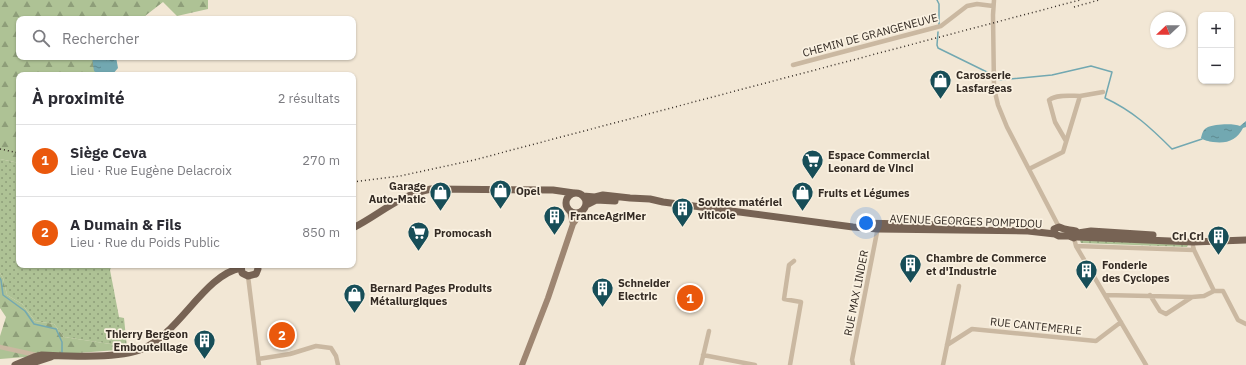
<!DOCTYPE html>
<html lang="fr">
<meta charset="utf-8">
<style>
body{margin:0;font-family:"IBM Plex Sans",sans-serif;background:#f2f2f3;color:#2b2b33}
.controls{position:absolute;right:12px;top:12px;display:grid;overflow:hidden;border-radius:8px;box-shadow:0 1px 3px #0004}
.controls button{width:36px;height:36px;display:grid;place-items:center;padding:0;border:0;border-bottom:1px solid #e1e1e2;background:#fff;color:#2b2b33;font:20px sans-serif}
.compass{position:absolute;left:1150px;top:12px;width:36px;height:36px;border-radius:50%;background:#fff;box-shadow:0 1px 3px #0004;rotate:248deg}
.you{position:absolute;left:866px;top:223px;width:14px;height:14px;margin:-10px;border:3px solid #fff;border-radius:50%;background:#1a73e8;box-shadow:0 0 0 6px #1a73e833}
.badge{display:grid;place-items:center;width:26px;height:26px;border-radius:50%;background:#ea580c;color:#fff;font-size:13px;font-weight:700}
.pin{position:absolute;translate:-50% -50%;border:2px solid #fff;box-shadow:0 1px 4px #0006}
.list{margin:0;padding:0;list-style:none}
h2{display:flex;justify-content:space-between;align-items:center;height:52px;margin:0;padding:0 16px;font-size:17px}
h2 small{font-size:13px;font-weight:400;color:#7c7c81}
.list li{display:grid;grid-template-columns:26px 1fr auto;gap:12px;align-items:center;box-sizing:border-box;height:72px;padding:0 16px;border-top:1px solid #e1e1e2}
.list b{display:block;font-size:15px;white-space:nowrap}
.list p{margin:0;font-size:13px;white-space:nowrap;color:#7c7c81}
.list em{font-size:13px;font-style:normal;color:#7c7c81}
.icon{flex:none;width:22px;height:22px;fill:none;stroke:currentColor;stroke-width:2;stroke-linecap:round;stroke-linejoin:round}
.map{position:relative;flex:none;width:1246px;height:365px;overflow:hidden}
.search{position:absolute;background:#fff;box-shadow:0 1px 3px #0004;left:16px;top:16px;width:340px;height:44px;display:flex;align-items:center;gap:10px;box-sizing:border-box;padding:0 14px;border-radius:8px;color:#7c7c81;font-size:15px}
.panel{position:absolute;background:#fff;box-shadow:0 1px 3px #0004;left:16px;top:72px;width:340px;height:196px;border-radius:8px}
.map>svg:first-child{display:block}
.grass{fill:url(#grass-dots)}
.forest{fill:url(#forest-firs)}
.water{fill:url(#water-ripples)}
.lines{fill:none;stroke-linecap:round;stroke-linejoin:round}
.stream{stroke:#72a8b1;stroke-width:1.5}
.street{stroke:#cab8a1;stroke-width:4.5}
.secondary{stroke:#9e8672;stroke-width:6}
.primary{stroke:#776354;stroke-width:7}
.rail{stroke:#342b24;stroke-width:1.5;stroke-dasharray:1 3;stroke-linecap:butt}
.labels{text-anchor:middle;dominant-baseline:central;stroke-width:3.5;stroke-linejoin:round;paint-order:stroke}
.street-label{font-size:11px;fill:#342b24;stroke:#faf1e1}
.poi-label{font-size:11px;font-weight:bold;fill:#342b24;stroke:#faf1e1;text-anchor:start}
</style>
<div class="map">
<svg width="1246" height="365" viewBox="0 0 1246 365">
<defs>
<pattern id="grass-dots" width="8" height="8" patternUnits="userSpaceOnUse"><rect width="8" height="8" fill="#aec295"/><path d="M2 2h.1M6 6h.1" fill="none" stroke="#8e9e79" stroke-width="1.8" stroke-linecap="round"/></pattern>
<pattern id="forest-firs" width="22" height="20" patternUnits="userSpaceOnUse"><rect width="22" height="20" fill="#aec295"/><path d="M5 1l3.5 6h-7zM16 11l3.5 6h-7z" fill="#8e9e79"/></pattern>
<pattern id="water-ripples" width="26" height="14" patternUnits="userSpaceOnUse"><rect width="26" height="14" fill="#72a8b1"/><path d="M2 4q2-2 4 0t4 0M15 11q2-2 4 0t4 0" fill="none" stroke="#5e8990"/></pattern>
</defs>
<rect width="100%" height="100%" fill="#f2e7d5"/>
<!-- grass -->
<path class="grass" d="M0 159 19 163V265H112L110 270 119 317 124 318 127 348 117 350V345L64 337 54 324 35 321 22 304 7 295 3 278 0 273Z
M1081 239 1188 245 1187 247 1081 243 1080 241Z"/>
<!-- forest -->
<path class="forest" d="M0 0H208V9L177 16 163 2 145 16 125 19H19V57H94L97 75H19V163L0 159Z
M0 273 3 278 7 295 22 304 35 321 54 324 64 337 117 345V350L0 359V336L6 317 0 308Z"/>
<!-- water -->
<path class="water" d="M92 57H116L118 68 112 75H100L94 71Z
M1246 121V127L1243 128C1237 140 1227 144 1213 142 1208 141 1205 141 1201 138 1202 134 1203 129 1208 127 1214 124 1234 123 1240 126Z"/>
<g class="lines">
<!-- stream -->
<path class="stream" d="M937 0 939 4V25
M938 32 937 45 938 48 991 74
M999 80 1052 75 1091 66 1112 72 1105 98C1133 111 1151 128 1172 149L1202 139
M0 278 1 280 3 295 25 311 34 324 56 329 62 342V354"/>
<!-- street -->
<path class="street" d="M994 0 993 15 994 88 998 105 1007 127 1059 227
M793 65 941 26 967 6 977 4 993 6
M1066 141 1055 122 1049 100C1057 94 1071 96 1080 96
M1029 169 1063 152 1080 96 1103 92
M1074 238 1076 246 1146 365
M1076 246 1194 250
M1193 246 1194 250 1214 291H1223L1238 320 1246 324
M248 276 259 365
M1105 295 1192 297 1204 296 1214 291
M1150 295 1160 311 1166 314 1192 297
M947 345 972 329 1096 341 1121 322
M0 347 36 355
M703 355 755 365
M258 359 290 354 316 346 331 348 336 356 338 365
M701 365 709 331
M790 365 801 302 784 299 789 265 794 261
M853 365 852 360 878 227
M943 365 959 286"/>
<!-- secondary -->
<path class="secondary" d="M570 211 573 224
M522 365 548 298 573 224 582 212"/>
<!-- primary -->
<path class="primary" d="M566 203a10 10 0 1 1 20 0a10 10 0 1 1-20 0Z
M583 196 595 197 603 195 630 198 650 199 663 202 853 227 878 229 1028 231 1055 234 1059 236H1069L1074 238 1078 235 1076 231C1070 229 1067 231 1059 227L1054 229 1055 234
M586 205 596 200 615 201
M860 223 952 225
M353 228C382 213 397 196 431 189L553 190 574 193
M1078 233 1091 231 1153 235
M1077 237 1193 242 1246 240
M241 265 242 273 248 276 256 274 258 269 257 265
M15 365 34 357 42 355C67 356 119 359 142 349 180 333 204 275 241 268
M26 365 51 357"/>
<!-- rail -->
<path class="rail" d="M1074 7 1099 0
M0 149 19 153
M353 182 400 176 474 160 1080 0"/>
</g>
<!-- icons -->
<defs>
<symbol id="shop-pin" viewBox="-11 -11 22 30"><path d="M0 17L-7.5 6A9.5 9.5 0 1 1 7.5 6Z" fill="#174e58" stroke="#faf1e1"/><path d="M-5-2.5h2.3a2.7 3.5 0 0 1 5.4 0H5L5.5 6h-11ZM-1.5-2.5h3a1.5 2.3 0 0 0-3 0Z" fill="#fff"/></symbol>
<symbol id="supermarket-pin" viewBox="-11 -11 22 30"><path d="M0 17L-7.5 6A9.5 9.5 0 1 1 7.5 6Z" fill="#174e58" stroke="#faf1e1"/><path d="M-6-5.5h2.5l.6 2H6L4.5 2H-2.5L-4.4-4H-6ZM-1.5 3.2a1.3 1.3 0 1 0 .1 0ZM3 3.2a1.3 1.3 0 1 0 .1 0Z" fill="#fff"/></symbol>
<symbol id="building-pin" viewBox="-11 -11 22 30"><path d="M0 17L-7.5 6A9.5 9.5 0 1 1 7.5 6Z" fill="#174e58" stroke="#faf1e1"/><path d="M-4-6H4V6H1V3H-1V6H-4ZM-2.5-4.3h1.7v1.8h-1.7ZM.8-4.3h1.7v1.8H.8ZM-2.5-1h1.7V.8h-1.7ZM.8-1h1.7V.8H.8Z" fill="#fff"/></symbol>
</defs>
<g fill-rule="evenodd">
<use href="#shop-pin" x="928" y="68" width="25" height="34"/>
<use href="#supermarket-pin" x="800" y="148" width="25" height="34"/>
<use href="#shop-pin" x="488" y="178" width="25" height="34"/>
<use href="#shop-pin" x="428" y="180" width="25" height="34"/>
<use href="#shop-pin" x="790" y="180" width="25" height="34"/>
<use href="#building-pin" x="670" y="196" width="25" height="34"/>
<use href="#building-pin" x="542" y="204" width="25" height="34"/>
<use href="#supermarket-pin" x="406" y="220" width="25" height="34"/>
<use href="#building-pin" x="1206" y="224" width="25" height="34"/>
<use href="#building-pin" x="898" y="252" width="25" height="34"/>
<use href="#building-pin" x="1074" y="258" width="25" height="34"/>
<use href="#building-pin" x="590" y="276" width="25" height="34"/>
<use href="#shop-pin" x="342" y="282" width="25" height="34"/>
<use href="#building-pin" x="192" y="328" width="25" height="34"/>
</g>
<g class="labels">
<!-- street labels -->
<g class="street-label">
<text transform="translate(870 35) rotate(-15)">CHEMIN DE GRANGENEUVE</text>
<text transform="translate(966 221) rotate(2)">AVENUE GEORGES POMPIDOU</text>
<text transform="translate(856 293) rotate(-79)">RUE MAX LINDER</text>
<text transform="translate(1036 326) rotate(6)">RUE CANTEMERLE</text>
</g>
<!-- poi labels -->
<g class="poi-label">
<text x="956" y="75">Carosserie<tspan x="956" dy="13">Lasfargeas</tspan></text>
<text x="828" y="155">Espace Commercial<tspan x="828" dy="13">Leonard de Vinci</tspan></text>
<text x="426" y="186" text-anchor="end">Garage<tspan x="426" dy="13">Auto-Matic</tspan></text>
<text x="516" y="191">Opel</text>
<text x="818" y="193">Fruits et Légumes</text>
<text x="698" y="202">Sovitec matériel<tspan x="698" dy="13">viticole</tspan></text>
<text x="570" y="216">FranceAgriMer</text>
<text x="434" y="233">Promocash</text>
<text x="1204" y="236" text-anchor="end">Cri Cri</text>
<text x="926" y="258">Chambre de Commerce<tspan x="926" dy="13">et d'Industrie</tspan></text>
<text x="1102" y="265">Fonderie<tspan x="1102" dy="13">des Cyclopes</tspan></text>
<text x="618" y="283">Schneider<tspan x="618" dy="13">Electric</tspan></text>
<text x="370" y="288">Bernard Pages Produits<tspan x="370" dy="13">Métallurgiques</tspan></text>
<text x="188" y="334" text-anchor="end">Thierry Bergeon<tspan x="188" dy="13">Embouteillage</tspan></text>
</g>
</g>
</svg>
<div class="controls">
<button>+</button>
<button>−</button>
</div>
<svg class="compass" viewBox="-18 -18 36 36"><path d="M0-13l5 13h-10z" fill="#e53935"/><path d="M0 13l5-13h-10z" fill="#7c7c81"/></svg>
<div class="you"></div>
<div class="pin badge" style="left:690px;top:298px">1</div>
<div class="pin badge" style="left:282px;top:335px">2</div>
<div class="search"><svg class="icon" aria-label="search" viewBox="0 0 24 24"><circle cx="10" cy="10" r="6"/><path d="M15 15l6 6"/></svg>Rechercher</div>
<section class="panel">
<h2>À proximité<small>2 résultats</small></h2>
<ul class="list">
<li><span class="badge">1</span><div><b>Siège Ceva</b><p>Lieu · Rue Eugène Delacroix</p></div><em>270 m</em></li>
<li><span class="badge">2</span><div><b>A Dumain &amp; Fils</b><p>Lieu · Rue du Poids Public</p></div><em>850 m</em></li>
</ul>
</section>
</div>
